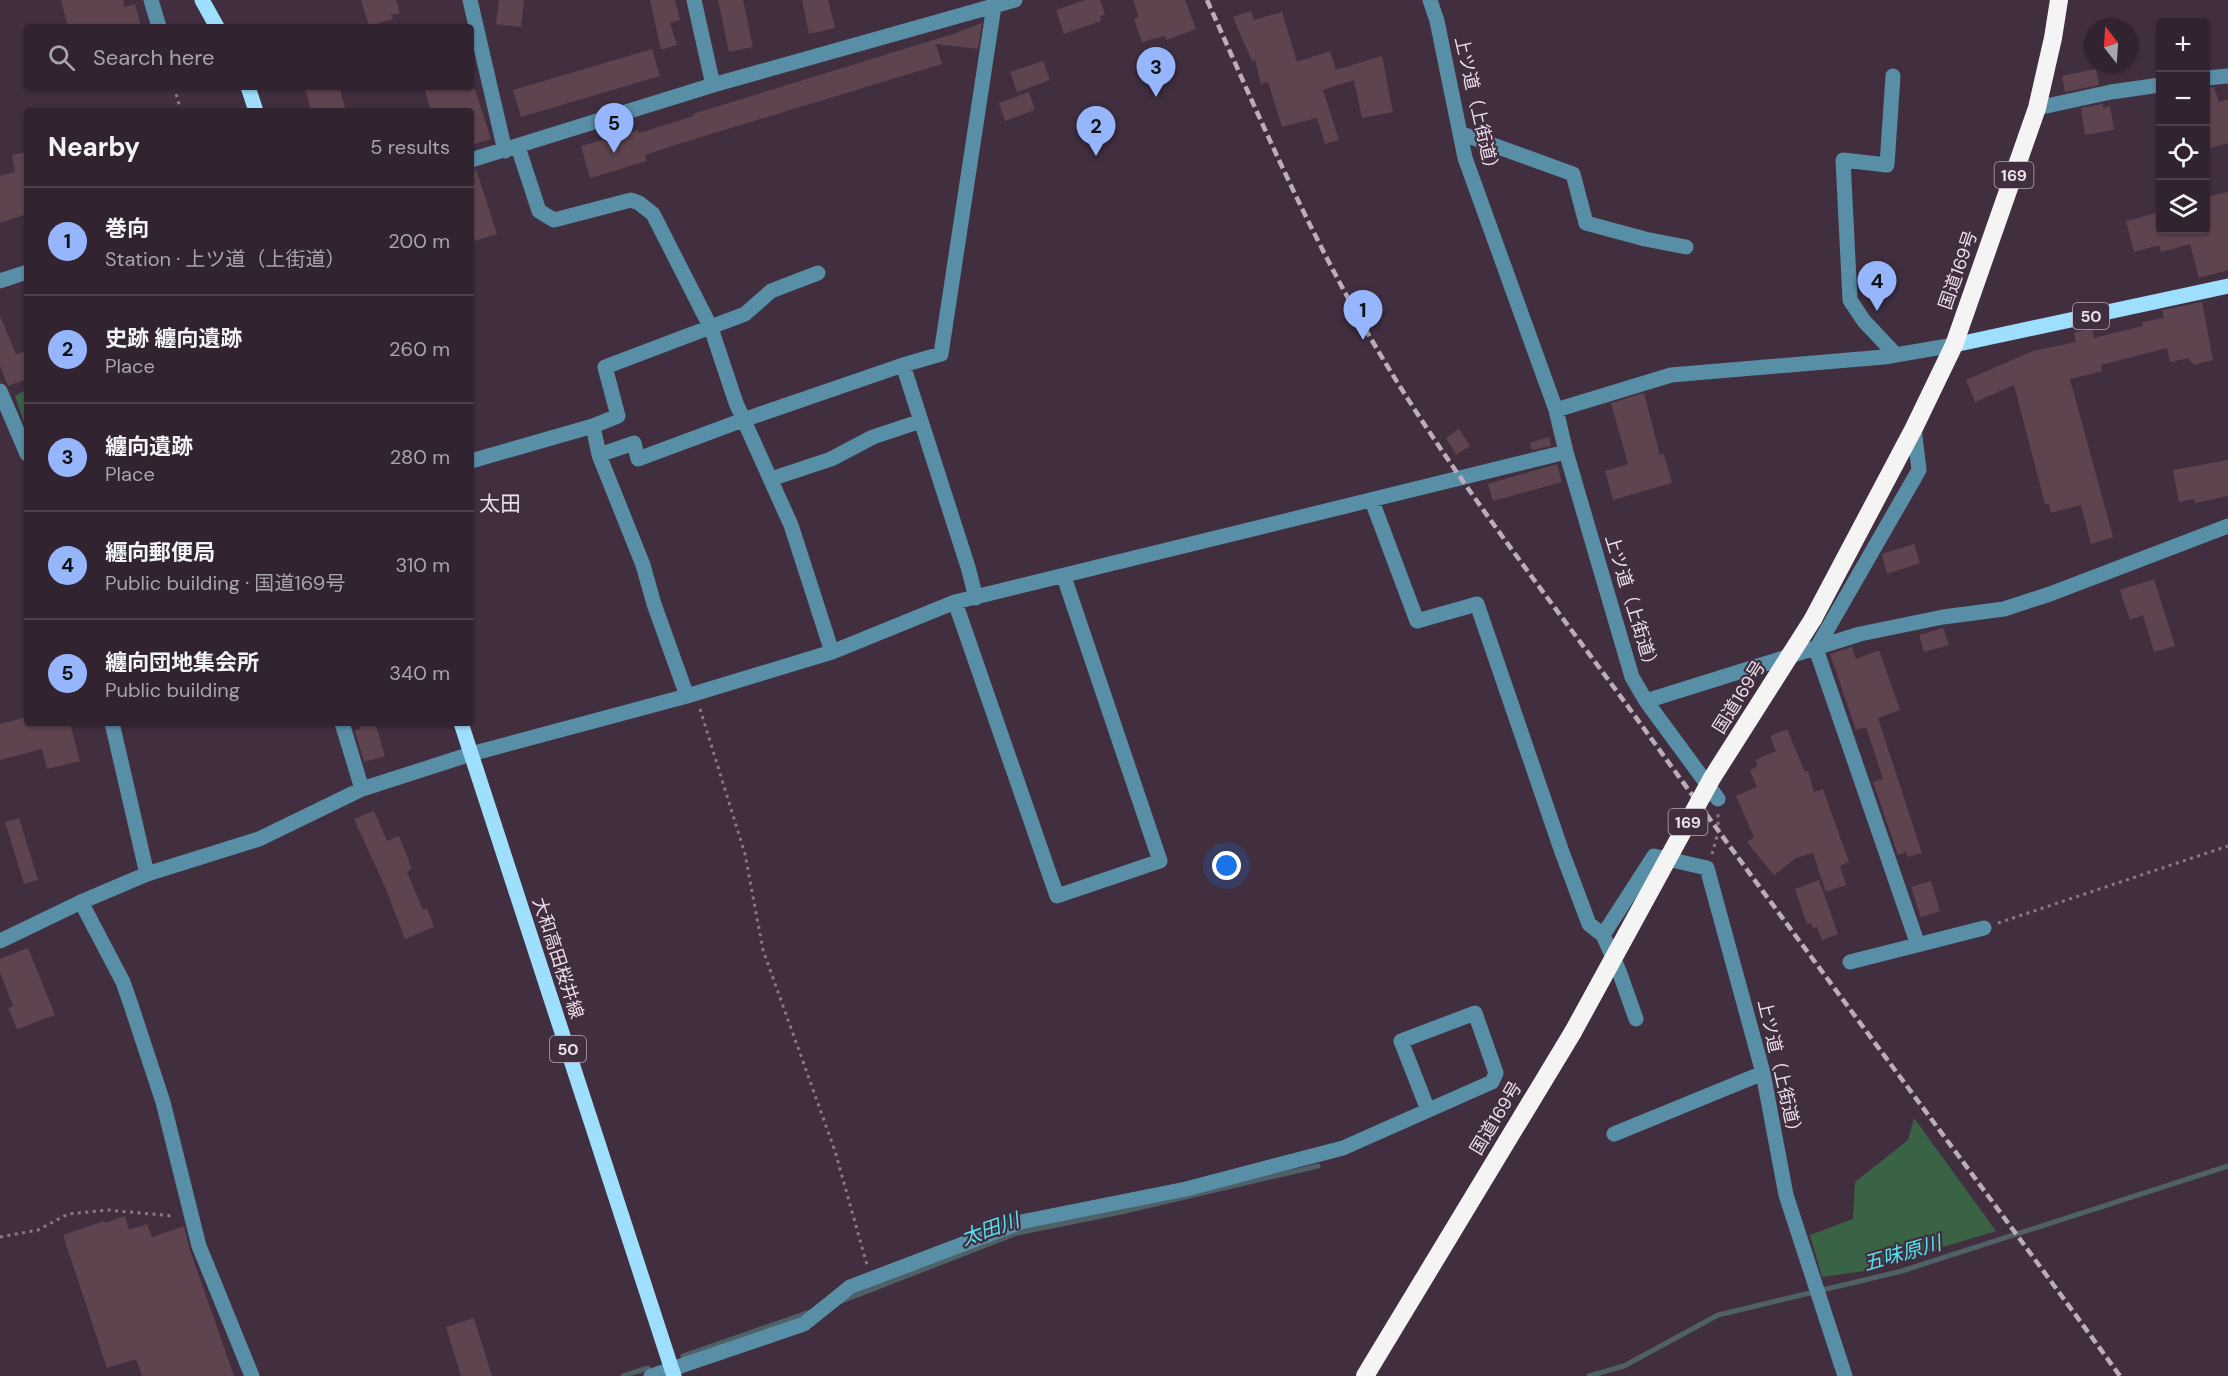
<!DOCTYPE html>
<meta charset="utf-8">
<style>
body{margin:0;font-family:"DM Sans","Noto Sans JP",sans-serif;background:#392b38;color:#f1f3f6}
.controls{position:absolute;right:18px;top:18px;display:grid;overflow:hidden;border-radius:6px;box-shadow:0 2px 4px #0004}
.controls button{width:54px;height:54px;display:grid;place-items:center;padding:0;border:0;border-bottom:2px solid #4c404c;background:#312330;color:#f1f3f6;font:30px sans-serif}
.compass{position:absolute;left:2084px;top:18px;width:54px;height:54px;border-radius:50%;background:#312330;box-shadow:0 2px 4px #0004;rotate:343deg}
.you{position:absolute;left:1227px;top:866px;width:21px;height:21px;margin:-15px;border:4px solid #fff;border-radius:50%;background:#1a73e8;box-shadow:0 0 0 9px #1a73e833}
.badge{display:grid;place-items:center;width:39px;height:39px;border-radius:50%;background:#95b6fd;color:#111;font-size:20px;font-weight:700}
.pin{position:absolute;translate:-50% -50px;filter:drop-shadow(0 2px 3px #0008)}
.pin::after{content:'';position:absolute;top:32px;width:21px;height:18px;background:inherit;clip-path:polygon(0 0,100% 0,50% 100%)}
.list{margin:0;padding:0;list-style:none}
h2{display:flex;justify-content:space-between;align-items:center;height:78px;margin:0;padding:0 24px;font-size:26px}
h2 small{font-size:20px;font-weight:400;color:#a8a4ab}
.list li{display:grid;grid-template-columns:39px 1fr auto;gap:18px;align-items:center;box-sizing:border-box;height:108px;padding:0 24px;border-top:2px solid #4c404c}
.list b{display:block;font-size:22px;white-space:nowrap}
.list p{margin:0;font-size:20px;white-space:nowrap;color:#a8a4ab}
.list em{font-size:20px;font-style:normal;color:#a8a4ab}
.icon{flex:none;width:33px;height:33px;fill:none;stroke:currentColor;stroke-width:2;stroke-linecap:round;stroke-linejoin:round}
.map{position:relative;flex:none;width:2228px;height:1376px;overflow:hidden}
.search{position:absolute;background:#312330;box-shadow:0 2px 4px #0004;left:24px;top:24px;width:450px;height:66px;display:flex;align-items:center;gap:15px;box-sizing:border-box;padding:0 21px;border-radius:6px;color:#a8a4ab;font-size:22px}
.panel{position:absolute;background:#312330;box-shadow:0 2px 4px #0004;left:24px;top:108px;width:450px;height:618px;border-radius:6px}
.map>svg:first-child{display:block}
.green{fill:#3a6346}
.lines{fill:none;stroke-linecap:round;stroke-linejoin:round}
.stream{stroke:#4f6166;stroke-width:5}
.building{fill:#5e444e}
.path{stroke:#897a88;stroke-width:3;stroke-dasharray:3 4.5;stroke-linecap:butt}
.minor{stroke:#598ea7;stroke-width:15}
.major{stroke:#9fdffe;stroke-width:15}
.highway{stroke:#f4f4f4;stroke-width:18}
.rail{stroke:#bbadba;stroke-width:4.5;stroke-dasharray:9 4.5;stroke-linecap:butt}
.highway-bridge{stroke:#f4f4f4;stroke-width:18}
.labels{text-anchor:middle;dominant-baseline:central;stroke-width:4.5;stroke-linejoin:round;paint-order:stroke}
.shield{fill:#412f40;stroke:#b8aab7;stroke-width:1.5}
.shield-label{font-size:16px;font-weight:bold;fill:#ebdfea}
.street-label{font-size:18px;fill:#ebdfea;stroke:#412f40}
.water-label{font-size:20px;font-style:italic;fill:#54e3ed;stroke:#412f40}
.quarter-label{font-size:21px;fill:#ebdfea;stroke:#412f40}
</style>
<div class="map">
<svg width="2228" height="1376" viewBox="0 0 2228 1376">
<rect width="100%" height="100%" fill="#412f40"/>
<!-- green -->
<path class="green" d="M27 389V431L15 396Z
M1914 1118 1996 1231 1864 1271 1822 1277 1810 1235 1853 1219 1855 1182 1908 1140Z"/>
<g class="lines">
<!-- stream -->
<path class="stream" d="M842 1301 1017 1233 1121 1212 1318 1166
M683 1356 810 1312
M623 1376 648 1368
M1589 1376 1624 1366 1718 1315 1902 1271 2228 1166"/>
</g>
<!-- building -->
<path class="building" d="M61 0H123L124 7 135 4 141 27H68Z
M361 0H396L400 13 391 15 393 19 369 26Z
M499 0H524L521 27 496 24Z
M650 0H675L680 20 670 23 677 45 661 50Z
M718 0H743L753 47 729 52Z
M802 0H828L835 28 809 34Z
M1085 0H1100L1105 15 1100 16 1101 21 1064 34 1056 10Z
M1133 0H1185L1196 29 1167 40 1165 36 1142 42 1134 19 1139 17Z
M1251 11 1254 20 1282 12 1297 62 1330 51 1336 70 1382 56 1393 112 1362 118 1354 80 1323 90 1339 140 1325 144 1317 118 1282 127 1268 82 1261 84 1255 60 1252 61 1233 17Z
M982 23 978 49 936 44 942 64 675 145 645 155 647 161 590 178 581 146 638 130 639 133 694 116 693 114 953 34Z
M652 49 660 76 521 117 513 90Z
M1043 61 1050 80 1017 92 1010 72Z
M2096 69 2099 85 2065 92 2062 76Z
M305 87H339L346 111H311Z
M424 87H466L467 91 470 90 471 92V89H475L491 139 471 145V111H431Z
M2214 87 2219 102 2228 99V143L2205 150V88Z
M1029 92 1035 110 1005 121 999 103Z
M2103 104V108L2110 106 2114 130 2085 135 2081 108Z
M27 152V214L0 223V176L15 172 12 155Z
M476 169 497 234 471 242V170Z
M2228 192V270L2199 278 2190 244 2161 252 2159 245 2134 252 2126 221 2160 212V230H2205V197Z
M2202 302 2213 360 2193 365V362H2190L2189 358 2170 362 2167 348 2101 365 2102 371 2070 379 2113 537 2091 544 2081 505 2051 513 2049 504H2045L2014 385 1975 402 1966 380 2033 351 2076 342 2074 333 2092 328 2094 338 2143 326 2142 322 2164 318 2162 310Z
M0 316 16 354 27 351V379L8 386 0 366Z
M1644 393 1660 455 1664 454 1672 483 1613 500 1605 471 1628 464 1611 403Z
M1459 429 1470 446 1456 455 1446 438Z
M1549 437 1551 446 1532 450 1530 443Z
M2228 460V496L2195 503 2194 499 2179 502 2173 470Z
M1557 464 1562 482 1493 501 1488 484Z
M1914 544 1920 563 1887 574 1882 554Z
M2154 579 2175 646 2154 652 2143 615 2130 620 2120 590Z
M1943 628 1949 645 1924 652 1919 635Z
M1852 647 1856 659 1879 650 1900 710 1878 718 1922 853 1908 857 1906 852 1898 855 1873 782 1883 779 1866 727 1856 730 1830 654Z
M27 717V723H70L80 761 47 769 42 749 0 760V724Z
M359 723H375L385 756 364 762 355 731 360 729Z
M1787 729 1805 772 1808 771 1814 792 1823 789 1849 862 1840 866 1846 885 1826 892 1813 853 1796 858 1774 875 1747 842 1754 837 1736 796 1757 787 1750 770 1758 766 1755 760 1776 751 1770 736Z
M374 811 387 841 399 836 412 869 407 872 423 910 427 908 434 927 405 939 386 889 354 819Z
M19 818 38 880 24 884 5 822Z
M1819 880 1838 934 1822 940 1817 927 1813 928 1811 923 1807 924 1795 889Z
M1931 881 1940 911 1921 917 1911 887Z
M28 948 55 1015 17 1029 8 1008 13 1006 0 972V959Z
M125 1216 129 1230 147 1224 152 1237 184 1226 190 1250 234 1376H142L136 1359 107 1368 63 1235 104 1221 105 1223Z
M474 1318 492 1376H461L446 1327Z"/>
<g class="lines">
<!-- path -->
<path class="path" d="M174 87 181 111
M700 709 745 854 763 950 835 1151 867 1265
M1712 854 1718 833V813
M1998 923 2228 846
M0 1237 38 1230 68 1214 107 1210 174 1216"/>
<!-- minor -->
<path class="minor" d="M151 0 159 27
M470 0 505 151
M694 0 713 85
M1430 0 1437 21 1465 158 1556 410 1566 452 1632 677 1646 701 1718 799
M1893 76 1887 165 1843 160 1850 300 1864 321 1896 355
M2206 78 2228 76
M2037 108 2111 92 2160 85
M1460 133 1573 174 1586 223 1645 239 1686 247
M518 147 539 211 554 220 631 200 639 203 653 214 711 328 736 403 791 525 832 652
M471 160 713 85 1015 0
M0 281 27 272
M0 391 27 454
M1556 410 1671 375 1884 357 1954 345
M593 426 599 455 643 565 654 604 687 696
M1914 428 1919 470 1816 649 1918 945
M599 455 634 443 638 459 743 420 903 365
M471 461 593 426 618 416 605 367 745 314 771 291 818 273
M771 479 831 459 873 437 921 421
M1372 501 1417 621 1477 604 1562 852 1589 924 1603 935 1654 856 1707 868 1763 1073 1786 1195 1845 1376
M976 598 968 567 903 365 941 354 994 6 993 0
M955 602 1057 896 1160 861 1064 577
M1646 701 1860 634 1943 617 2004 609 2050 594 2228 526
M112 723 147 874
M342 723 362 789
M81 902 123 982 131 1005 163 1102 199 1246 252 1376
M1603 935 1619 971 1636 1019
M0 941 81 902 147 874 259 839 362 789 471 754 687 696 832 652 955 602 1566 452
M1850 962 1984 928
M1614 1134 1763 1073
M651 1376 804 1324 850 1287 1021 1222 1186 1189 1343 1148 1492 1082 1496 1073 1475 1013 1401 1041 1428 1110"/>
<!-- major -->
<path class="major" d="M202 0 217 27
M248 87 256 111
M1954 345 2228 286
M461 723 674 1376"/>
<!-- highway -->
<path class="highway" d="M1813 619 1914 428 1954 345 2037 108 2053 38 2059 0
M1365 1376 1573 1032"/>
<!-- rail -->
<path class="rail" d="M1207 0C1258 114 1307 229 1370 337 1447 469 1542 589 1632 712 1793 935 1959 1154 2120 1376"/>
<!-- highway-bridge -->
<path class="highway-bridge" d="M1573 1032 1712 778 1813 619"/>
</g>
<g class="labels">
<!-- shield labels -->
<g class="shield">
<rect x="1994.5" y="162" width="39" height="26" rx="4.5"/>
<rect x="2073" y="303" width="36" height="26" rx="4.5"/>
<rect x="1668.5" y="809" width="39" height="26" rx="4.5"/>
<rect x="550" y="1036" width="36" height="26" rx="4.5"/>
</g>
<g class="shield-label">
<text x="2014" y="175">169</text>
<text x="2091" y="316">50</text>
<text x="1688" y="822">169</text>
<text x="568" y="1049">50</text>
</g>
<!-- street labels -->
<g class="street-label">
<text transform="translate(1477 107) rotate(77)">上ツ道（上街道）</text>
<text transform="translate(1958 270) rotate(-71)">国道169号</text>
<text transform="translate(1632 604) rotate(73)">上ツ道（上街道）</text>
<text transform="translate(1739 697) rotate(-58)">国道169号</text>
<text transform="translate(558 958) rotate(72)">大和高田桜井線</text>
<text transform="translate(1780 1070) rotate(77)">上ツ道（上街道）</text>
<text transform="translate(1496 1118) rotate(-59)">国道169号</text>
</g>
<!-- water labels -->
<g class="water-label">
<text transform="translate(990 1229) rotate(-19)">太田川</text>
<text transform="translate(1902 1253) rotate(-16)">五味原川</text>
</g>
<!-- quarter labels -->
<g class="quarter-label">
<text x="500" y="504">太田</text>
</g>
</g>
</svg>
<div class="controls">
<button>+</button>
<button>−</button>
<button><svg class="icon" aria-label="locate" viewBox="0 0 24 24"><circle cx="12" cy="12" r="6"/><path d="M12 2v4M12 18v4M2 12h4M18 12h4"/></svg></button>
<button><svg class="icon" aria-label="layers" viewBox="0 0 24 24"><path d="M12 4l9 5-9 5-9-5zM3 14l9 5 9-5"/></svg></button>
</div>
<svg class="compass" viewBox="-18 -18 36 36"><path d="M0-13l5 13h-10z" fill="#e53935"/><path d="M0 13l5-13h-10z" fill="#a8a4ab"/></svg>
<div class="you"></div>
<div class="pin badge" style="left:1363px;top:340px">1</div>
<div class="pin badge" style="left:1096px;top:156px">2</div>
<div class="pin badge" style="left:1156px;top:97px">3</div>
<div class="pin badge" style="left:1877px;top:311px">4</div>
<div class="pin badge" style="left:614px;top:153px">5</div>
<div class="search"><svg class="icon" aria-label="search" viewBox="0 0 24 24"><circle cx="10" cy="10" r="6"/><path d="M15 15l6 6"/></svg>Search here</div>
<section class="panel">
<h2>Nearby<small>5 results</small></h2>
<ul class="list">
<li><span class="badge">1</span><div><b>巻向</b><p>Station · 上ツ道（上街道）</p></div><em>200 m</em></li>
<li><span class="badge">2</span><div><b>史跡 纏向遺跡</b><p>Place</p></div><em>260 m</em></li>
<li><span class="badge">3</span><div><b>纏向遺跡</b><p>Place</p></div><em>280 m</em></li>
<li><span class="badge">4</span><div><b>纒向郵便局</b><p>Public building · 国道169号</p></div><em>310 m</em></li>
<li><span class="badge">5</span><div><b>纏向団地集会所</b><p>Public building</p></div><em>340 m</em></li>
</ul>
</section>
</div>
